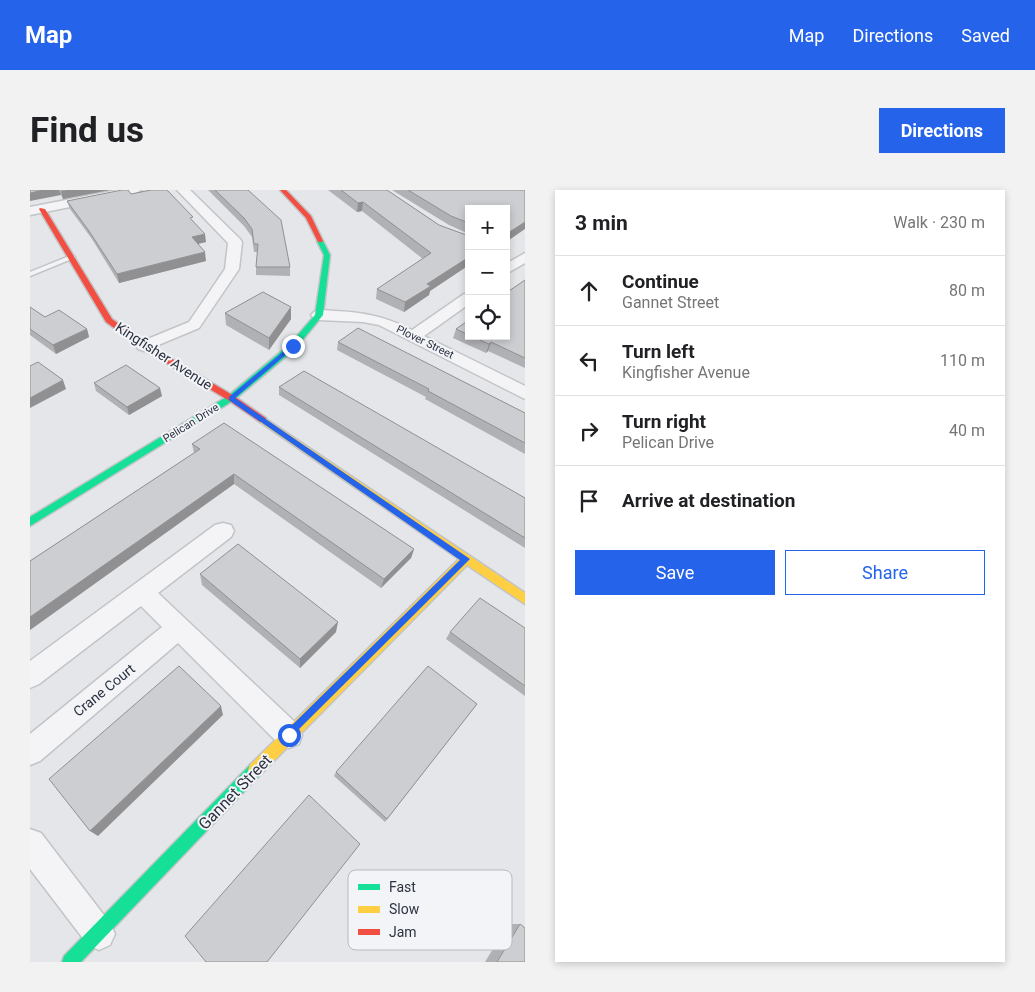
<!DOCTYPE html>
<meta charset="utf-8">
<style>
body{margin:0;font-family:Roboto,sans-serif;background:#f2f2f2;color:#202124}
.controls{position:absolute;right:15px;top:15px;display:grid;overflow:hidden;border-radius:0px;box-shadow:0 2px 8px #0003}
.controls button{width:45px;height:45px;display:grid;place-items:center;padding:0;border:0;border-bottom:1px solid #e0e0e0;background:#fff;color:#202124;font:25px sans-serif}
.stop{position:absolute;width:15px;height:15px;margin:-11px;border:4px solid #2563eb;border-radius:50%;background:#fff}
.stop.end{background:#2563eb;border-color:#fff;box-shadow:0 1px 5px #0008}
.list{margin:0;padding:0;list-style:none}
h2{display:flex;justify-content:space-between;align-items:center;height:65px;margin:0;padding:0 20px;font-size:21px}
h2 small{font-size:16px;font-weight:400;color:#757577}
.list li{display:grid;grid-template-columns:32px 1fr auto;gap:15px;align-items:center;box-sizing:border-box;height:70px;padding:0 20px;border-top:1px solid #e0e0e0}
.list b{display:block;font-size:19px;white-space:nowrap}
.list p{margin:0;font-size:16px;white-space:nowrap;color:#757577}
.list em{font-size:16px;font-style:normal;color:#757577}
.actions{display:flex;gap:10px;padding:15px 20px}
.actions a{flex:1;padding:11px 0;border:1px solid #2563eb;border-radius:0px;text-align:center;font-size:18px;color:#2563eb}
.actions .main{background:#2563eb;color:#fff}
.icon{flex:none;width:28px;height:28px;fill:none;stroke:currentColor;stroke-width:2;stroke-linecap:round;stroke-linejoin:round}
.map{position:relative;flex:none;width:495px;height:772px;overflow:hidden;border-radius:0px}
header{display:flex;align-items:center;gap:30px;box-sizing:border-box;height:70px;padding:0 25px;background:#2563eb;color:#fff}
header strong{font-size:24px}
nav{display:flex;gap:28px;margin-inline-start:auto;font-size:18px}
.intro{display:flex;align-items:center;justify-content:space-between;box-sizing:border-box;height:120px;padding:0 30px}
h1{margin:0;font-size:35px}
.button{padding:12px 22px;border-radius:0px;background:#2563eb;color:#fff;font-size:18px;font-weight:700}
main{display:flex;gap:30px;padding:0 30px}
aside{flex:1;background:#fff;border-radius:0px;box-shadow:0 2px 8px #0003}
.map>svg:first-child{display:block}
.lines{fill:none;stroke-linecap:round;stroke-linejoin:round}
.lane-casing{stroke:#c2c4c7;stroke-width:3}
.street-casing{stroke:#c2c4c7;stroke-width:3}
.fast-casing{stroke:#c2c4c7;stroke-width:3}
.slow-casing{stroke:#c2c4c7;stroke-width:3}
.jam-casing{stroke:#c2c4c7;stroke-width:3}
.lane{fill:#f4f4f6;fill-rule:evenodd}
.street{fill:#f4f4f6;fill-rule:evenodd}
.fast{fill:#16e098;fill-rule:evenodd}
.slow{fill:#ffcf43;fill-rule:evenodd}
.jam{fill:#f24e42;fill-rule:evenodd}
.wall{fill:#b0b1b4}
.shaded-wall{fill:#909092}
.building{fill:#cdced1;stroke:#909092}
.route{fill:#2563eb}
.labels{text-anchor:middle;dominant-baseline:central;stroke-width:4;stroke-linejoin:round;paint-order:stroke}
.far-street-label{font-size:11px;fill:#2c3241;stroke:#f3f4f8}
.street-label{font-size:14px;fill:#2c3241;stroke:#f3f4f8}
.near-street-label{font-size:16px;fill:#2c3241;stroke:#f3f4f8}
.key{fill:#f3f4f8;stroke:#b7bac1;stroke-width:1}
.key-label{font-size:14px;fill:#2c3241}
</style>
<header>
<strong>Map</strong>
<nav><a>Map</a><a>Directions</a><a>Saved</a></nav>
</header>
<div class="intro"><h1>Find us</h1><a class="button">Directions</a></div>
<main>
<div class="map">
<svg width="495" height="772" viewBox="0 0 495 772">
<rect width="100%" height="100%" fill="#e4e6e9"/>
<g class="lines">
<defs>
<path id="lane" d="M42 65 45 67 44 68 0 86V82Z"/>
<path id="street" d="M87 0H111L105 4 0 25V17Z
M147 0H160L210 49 212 52 209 79 169 138 114 161 108 159 106 156 108 153 159 132 195 79 198 53Z
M495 63V73L476 84V74Z
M439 103V114L394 146 495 196V209L349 135 333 132 289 130 284 128 281 125 284 122 289 120C327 122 348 123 382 140L434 104Z
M193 333 201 335 204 341 201 347 128 403 269 536 272 545 269 554 259 558 249 554 148 453 10 571 0 575V544L132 437 111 416 9 494 0 498V471L185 335Z
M0 639 11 643 80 733 85 744 80 755 69 760 58 755 0 679Z"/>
<path id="fast" d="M290 49 293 51 300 65 293 125 266 158 204 210 0 336V327L198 206 260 154 285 125 294 65 287 51Z
M225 573 230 575 232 580 230 585 51 772H32L34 766 220 575Z"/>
<path id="slow" d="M233 227 495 403V414L437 375 230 585 225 587 220 585 218 580 220 575 429 369 230 232V228Z"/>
<path id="jam" d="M250 0H256L281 26 293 51 292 52H288L276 28Z
M10 18 15 19 82 129 117 154 204 206 236 228V232H230L198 210 111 158 76 132 9 19Z"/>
</defs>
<!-- lane casing -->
<use href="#lane" class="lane-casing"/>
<!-- street casing -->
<use href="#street" class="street-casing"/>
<!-- fast casing -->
<use href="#fast" class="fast-casing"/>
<!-- slow casing -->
<use href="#slow" class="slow-casing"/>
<!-- jam casing -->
<use href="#jam" class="jam-casing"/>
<!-- lane -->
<use href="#lane" class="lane"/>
<!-- street -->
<use href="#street" class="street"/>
<!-- fast -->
<use href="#fast" class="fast"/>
<!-- slow -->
<use href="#slow" class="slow"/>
<!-- jam -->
<use href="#jam" class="jam"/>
</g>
<!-- wall -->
<path class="wall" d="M0 0H80L33 9 31 5Z
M178 0H218L260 77V86L226 85V77L228 62H224L222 47 214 36Z
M298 0H357L409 35 439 46V75L400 101 399 105 374 122 346 109 347 99 393 69 332 21 327 22Z
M362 0H495L476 52V19H439V44L419 35Z
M101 4 163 31 176 52 168 54 176 71 89 93 62 49 40 19 37 11Z
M495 90V178L458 161 456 163 423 148 426 139 439 130V146H476Z
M0 117 15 127 57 139 59 147 26 164 0 145Z
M261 117V129L239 160 196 135 195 123Z
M308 152 495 223V264L395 209 396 207 307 160Z
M64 193 132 206 99 225 66 201Z
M249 197 495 308V358L249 205Z
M162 254 384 359 381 368 351 398 204 294 0 440V371L164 263Z
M170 384 306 442 270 478 172 395Z
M495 438V506L416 449 420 442Z
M447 514 355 632 304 586 306 582Z
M478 734H490L495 772H455Z"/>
<!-- shaded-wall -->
<path class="shaded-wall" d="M14 0H29L31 5 0 11V3Z
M38 0H80L33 9 31 1Z
M333 12 332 21 327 22 328 13Z
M495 32V39L476 52 478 43Z
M175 44 176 52 163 55 162 47Z
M175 62 176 71 89 93 87 84Z
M439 67V75L400 101 399 105 374 122 375 112 397 94Z
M261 117V129L239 160V148Z
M57 139 59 147 26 164 23 155Z
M461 152 458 161 456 163 459 154Z
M33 190 36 199 0 218V208Z
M130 198 132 206 99 225 97 217Z
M204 284V294L0 440V427Z
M384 359 381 368 351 398 354 389Z
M308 432 306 442 270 478V469Z
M191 516 193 525 68 646 60 641Z"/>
<!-- building -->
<path class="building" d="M0 0H14L0 3Z
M92 0H98L101 4 121 0H137L163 27 160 28 175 44 162 47 175 62 87 84 59 41 37 11Z
M185 0H218L251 30 260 77H226L228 54H224L222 39 214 28Z
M311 0H357L409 35 439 46V67L397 94 401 96 375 112 347 99 401 63 333 12 328 13Z
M378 0H495V32L478 43H476V19H439V33L421 26Z
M495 90V168L461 152 459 154 441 146H476V103Z
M233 102 261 117 239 148 195 123Z
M0 117 15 127 29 120 57 139 23 155 0 139Z
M439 130V145L426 139Z
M328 138 495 223V253L398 201 399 199 308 152Z
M8 172 33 190 0 208V176Z
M96 175 130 198 97 217 64 193Z
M274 181 495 308V348L249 197Z
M194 233 384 359 354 389 204 284 0 427V371L170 259 162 254Z
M208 354 308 432 270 469 170 384Z
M450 408 495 438V496L420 442Z
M149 476 191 516 60 641 19 589Z
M398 476 447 514 357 629 306 582Z
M279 605 330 654 237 772H176L155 746Z
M490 734 495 738V772H467Z"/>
<!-- route -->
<path class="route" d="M261 155 266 156 205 208 440 369 259 549 255 545 256 541 430 370 199 210V207Z"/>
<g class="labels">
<!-- far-street labels -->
<g class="far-street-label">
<text transform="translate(395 152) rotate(26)">Plover Street</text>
<text transform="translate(161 233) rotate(-32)">Pelican Drive</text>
</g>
<!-- street labels -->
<g class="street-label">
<text transform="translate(134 166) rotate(33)">Kingfisher Avenue</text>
<text transform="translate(74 500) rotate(-39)">Crane Court</text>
</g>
<!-- near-street labels -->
<g class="near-street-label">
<text transform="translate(205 602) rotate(-46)">Gannet Street</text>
</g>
</g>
<!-- legend -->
<rect x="318" y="680" width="164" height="80" rx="8" class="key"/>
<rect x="328" y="694" width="22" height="6" fill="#16e098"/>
<rect x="328" y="716" width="22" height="7" fill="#ffcf43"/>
<rect x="328" y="739" width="22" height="6" fill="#f24e42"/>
<g class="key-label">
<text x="359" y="702">Fast</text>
<text x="359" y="724">Slow</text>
<text x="359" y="747">Jam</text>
</g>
</svg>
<div class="controls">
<button>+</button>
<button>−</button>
<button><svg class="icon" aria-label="locate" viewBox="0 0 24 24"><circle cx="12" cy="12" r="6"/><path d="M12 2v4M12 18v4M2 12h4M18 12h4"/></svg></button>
</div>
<div class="stop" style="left:259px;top:545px"></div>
<div class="stop end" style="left:263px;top:156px"></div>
</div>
<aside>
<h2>3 min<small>Walk · 230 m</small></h2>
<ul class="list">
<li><svg class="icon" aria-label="ahead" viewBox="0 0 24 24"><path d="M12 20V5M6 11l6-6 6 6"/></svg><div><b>Continue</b><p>Gannet Street</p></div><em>80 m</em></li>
<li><svg class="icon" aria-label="left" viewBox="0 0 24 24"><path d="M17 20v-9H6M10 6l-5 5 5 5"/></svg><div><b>Turn left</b><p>Kingfisher Avenue</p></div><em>110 m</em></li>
<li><svg class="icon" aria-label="right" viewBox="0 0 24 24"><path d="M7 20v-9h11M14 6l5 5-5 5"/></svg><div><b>Turn right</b><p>Pelican Drive</p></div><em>40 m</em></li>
<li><svg class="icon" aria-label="arrive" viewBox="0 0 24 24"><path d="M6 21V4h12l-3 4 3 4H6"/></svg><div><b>Arrive at destination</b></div></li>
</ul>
<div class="actions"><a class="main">Save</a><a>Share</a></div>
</aside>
</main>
